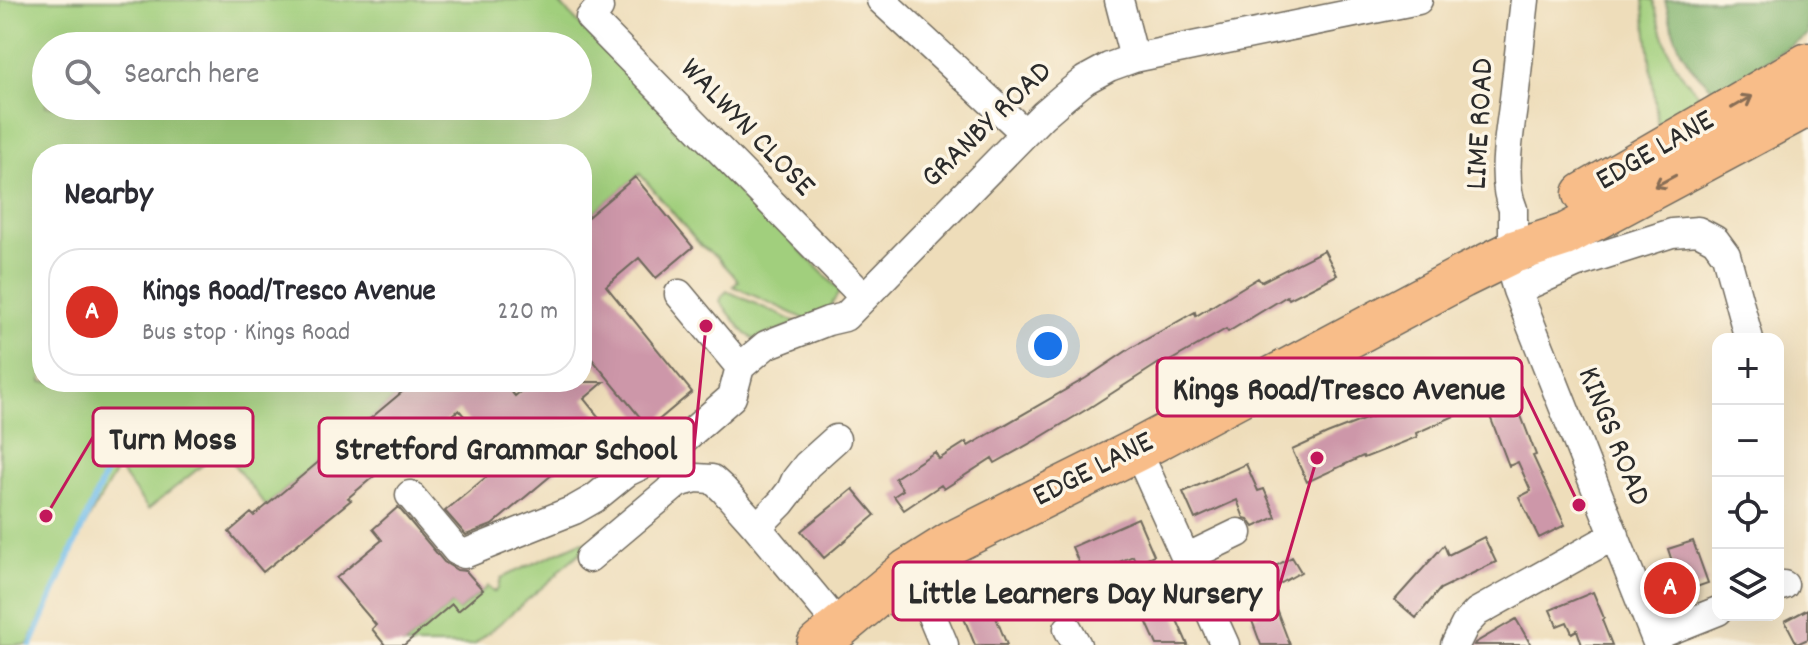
<!DOCTYPE html>
<meta charset="utf-8">
<style>
body{margin:0;font-family:Dekko,sans-serif;background:#f2f2f3;color:#2b2b33}
.controls{position:absolute;right:24px;bottom:24px;display:grid;overflow:hidden;border-radius:16px;box-shadow:0 8px 32px #0002}
.controls button{width:72px;height:72px;display:grid;place-items:center;padding:0;border:0;border-bottom:2px solid #e1e1e2;background:#fff;color:#2b2b33;font:40px sans-serif}
.you{position:absolute;left:1048px;top:346px;width:28px;height:28px;margin:-20px;border:6px solid #fff;border-radius:50%;background:#1a73e8;box-shadow:0 0 0 12px #1a73e833}
.badge{display:grid;place-items:center;width:52px;height:52px;border-radius:50%;background:#d93025;color:#fff;font-size:26px;font-weight:700}
.pin{position:absolute;translate:-50% -50%;border:4px solid #fff;box-shadow:0 2px 8px #0006}
.list{margin:0;padding:0;list-style:none}
h2{display:flex;justify-content:space-between;align-items:center;height:104px;margin:0;padding:0 32px;font-size:34px}
h2 small{font-size:26px;font-weight:400;color:#7c7c81}
.list li{display:grid;grid-template-columns:52px 1fr auto;gap:24px;align-items:center;box-sizing:border-box;height:128px;margin:0 16px 16px;padding:0 16px;border:2px solid #e1e1e2;border-radius:32px}
.list b{display:block;font-size:30px;white-space:nowrap}
.list p{margin:0;font-size:26px;white-space:nowrap;color:#7c7c81}
.list em{font-size:26px;font-style:normal;color:#7c7c81}
.icon{flex:none;width:44px;height:44px;fill:none;stroke:currentColor;stroke-width:2;stroke-linecap:round;stroke-linejoin:round}
.map{position:relative;flex:none;width:1808px;height:645px;overflow:hidden}
.search{position:absolute;background:#fff;box-shadow:0 8px 32px #0002;left:32px;top:32px;width:560px;height:88px;display:flex;align-items:center;gap:20px;box-sizing:border-box;padding:0 28px;border-radius:44px;color:#7c7c81;font-size:30px}
.panel{position:absolute;background:#fff;box-shadow:0 8px 32px #0002;left:32px;top:144px;width:560px;height:248px;border-radius:32px}
.map>svg:first-child{display:block}
.green{fill:#a1cf7d;stroke:#667d54;stroke-width:2;fill-rule:evenodd}
.forest{fill:#80b26c;stroke:#566e4c;stroke-width:2}
.lines{fill:none;stroke-linecap:round;stroke-linejoin:round}
.stream{stroke:#72beec;stroke-width:6}
.building{fill:#cd97a9}
.minor-casing{stroke:#6f695d;stroke-width:31}
.highway-casing{stroke:#6f695d;stroke-width:45}
.minor{stroke:#fff;stroke-width:28}
.highway{stroke:#f8bd89;stroke-width:42}
.oneway{stroke:#876d55}
.labels{text-anchor:middle;dominant-baseline:central;stroke-width:7;stroke-linejoin:round;paint-order:stroke}
.street-label{font-size:32px;fill:#2b2b2b;stroke:#fcf5e5}
.leader{fill:none;stroke:#c2185b;stroke-width:3}
.callout-dot{fill:#c2185b;stroke:#fcf5e5;stroke-width:3}
.callout{fill:#fcf5e5;stroke:#c2185b;stroke-width:3}
.callout-label{font-size:34px;text-anchor:middle;font-weight:bold;fill:#2b2b2b}
</style>
<div class="map">
<svg width="1808" height="645" viewBox="0 0 1808 645">
<rect width="100%" height="100%" fill="#fcf5e5"/>
<filter id="ink" filterUnits="userSpaceOnUse"><feTurbulence type="fractalNoise" baseFrequency=".0125" numOctaves="2"/><feDisplacementMap in="SourceGraphic" scale="16" xChannelSelector="R" yChannelSelector="G"/><feConvolveMatrix kernelMatrix="1 2 1 2 8 2 1 2 1" color-interpolation-filters="sRGB"/></filter>
<filter id="wash" filterUnits="userSpaceOnUse"><feTurbulence type="fractalNoise" baseFrequency=".006" numOctaves="4" result="noise"/><feDisplacementMap in="SourceGraphic" scale="32" xChannelSelector="R" yChannelSelector="G"/><feGaussianBlur stdDeviation="1.8" result="paint"/><feColorMatrix in="noise" values="0 0 0 0 0 0 0 0 0 0 0 0 0 0 0 0 0 1.4 0 .05"/><feComposite in="paint" operator="in"/></filter>
<g filter="url(#wash)">
<rect width="100%" height="100%" fill="#eeddba"/>
<!-- green -->
<path class="green" d="M0 0H556L840 291 826 313 805 319 733 286 739 281 717 257 701 246 640 174 582 222V154H42V382H414L266 506 228 457 219 452 148 509 118 468 76 541 28 645H0ZM46 46H578V106H46Z
M1643 0H1653C1661 27 1667 57 1685 79 1691 86 1697 91 1702 99L1658 126Z
M727 291 798 323 754 339 745 333 720 302 722 296Z
M594 541 557 572 558 574 474 645H404L452 604 459 611 488 586 494 592 498 588 501 578 579 543Z"/>
<!-- forest -->
<path class="forest" d="M1665 0H1808V35L1715 92C1708 83 1699 76 1692 68 1676 47 1671 24 1665 0Z"/>
<g class="lines">
<!-- stream -->
<path class="stream" d="M31 645 107 470"/>
</g>
<g id="blocks">
<!-- building -->
<path class="building" d="M635 177 693 247 656 278 639 258 606 286 692 392 649 428 582 347V222Z
M1324 250 1337 275 1289 299 1287 296 1228 332 1226 329 1161 366 1159 363 1089 408 1036 440 995 463 992 458 944 489 941 485 904 510 894 496 903 490 895 478 935 452 939 459 966 442 968 446 1086 378 1131 348 1195 312 1196 316 1258 278 1261 282Z
M1477 377 1488 401 1416 433 1417 437 1364 458 1363 456 1307 482 1292 450 1327 434 1404 404 1406 407Z
M414 382H503L515 396 532 382H604L584 399 602 421 570 449 575 455 566 463 492 525 466 535 445 511 503 463 459 410 388 468 386 466 348 498 351 500 263 572 229 532 251 513 254 516Z
M1512 392 1536 455 1533 456 1565 525 1539 538 1519 497 1531 491 1518 462 1509 466 1485 403Z
M1246 464 1258 491 1264 489 1276 517 1254 527 1248 519 1244 518 1237 500 1195 519 1183 492Z
M853 489 875 515 824 558 801 531Z
M398 507 444 562 457 570 466 571 483 590 458 611 452 604 404 645H385L372 629 376 625 336 578 382 540 373 529Z
M1138 518 1154 555 1136 563 1133 556 1085 577 1072 547Z
M1484 537 1496 562 1440 589 1416 618 1395 600 1444 545 1448 555Z
M1693 541 1708 583 1682 592 1668 549Z
M1292 557 1301 572 1269 590 1290 645H1261L1251 618 1264 612 1247 582Z
M1593 592 1604 618 1602 620 1612 645H1582L1577 630 1572 633 1567 622 1557 626 1550 610Z
M989 600 1007 645H975L961 611Z
M1808 609V639L1797 644 1785 621Z
M1173 611 1188 645H1157L1147 623Z
M1516 619 1531 645H1474L1475 643Z"/>
</g>
</g>
<g filter="url(#ink)">
<use href="#blocks" fill-opacity="0" stroke="#6f695d" stroke-width="2"/>
<g class="lines">
<defs>
<path id="minor" d="M881 0 1025 133
M1119 0 1134 58
M1525 0C1521 33 1518 66 1514 99 1510 132 1500 179 1513 209V252L1514 280 1517 290 1658 645
M599 8 590 18 864 297
M1517 290 1575 264 1672 233 1698 231 1715 240 1726 255 1749 339
M679 294 740 367
M1137 450 1225 645
M410 495 457 551 464 554 574 510 595 498 627 472 669 452 732 397 740 367 766 345 828 321 845 317 1043 115 1064 97 1085 80 1109 67 1134 58 1418 0
M757 527 781 503 791 490 796 479 807 465 836 439
M589 558 678 483 696 478 712 479 723 489 757 527 840 627
M1186 558 1238 533
M908 570 918 583 944 645
M1778 587 1784 585
M1068 629 1077 645
M1655 636 1718 611
M1455 645 1465 625 1477 612 1615 535"/>
<path id="highway" d="M1584 194 1808 64
M818 645 908 570 951 543 1137 450 1462 277 1513 252 1565 235 1808 105"/>
</defs>
<!-- minor casing -->
<use href="#minor" class="minor-casing"/>
<!-- highway casing -->
<use href="#highway" class="highway-casing"/>
<!-- minor -->
<use href="#minor" class="minor"/>
<!-- highway -->
<use href="#highway" class="highway"/>
</g>
<!-- one-way arrows -->
<defs><path id="oneway-shaft" d="M-6 0H5M1.5-3L5.5 0L1.5 3" fill="none" stroke-width="1.6" stroke-linecap="round" stroke-linejoin="round" transform="scale(2)"/></defs>
<g class="oneway">
<use href="#oneway-shaft" transform="translate(1742 102) rotate(-30)"/>
<use href="#oneway-shaft" transform="translate(1665 181) rotate(152)"/>
</g>
</g>
<g class="labels">
<!-- street labels -->
<g class="street-label">
<text transform="translate(1482 124) rotate(-87)">LIME ROAD</text>
<text transform="translate(988 126) rotate(-44)">GRANBY ROAD</text>
<text transform="translate(746 129) rotate(46)">WALWYN CLOSE</text>
<text transform="translate(1656 152) rotate(-30)">EDGE LANE</text>
<text transform="translate(1612 437) rotate(68)">KINGS ROAD</text>
<text transform="translate(1094 471) rotate(-27)">EDGE LANE</text>
</g>
</g>
<!-- callouts -->
<path class="leader" d="M1579 505L1522 387M46 516L93 437M706 326L694 447M1317 458L1278 591"/>
<g class="callout-dot">
<circle cx="1579" cy="505" r="8"/>
<circle cx="46" cy="516" r="8"/>
<circle cx="706" cy="326" r="8"/>
<circle cx="1317" cy="458" r="8"/>
</g>
<g class="callout">
<rect x="1157" y="358" width="365" height="58" rx="8"/>
<rect x="93" y="408" width="160" height="58" rx="8"/>
<rect x="319" y="418" width="375" height="58" rx="8"/>
<rect x="893" y="562" width="385" height="58" rx="8"/>
</g>
<g class="callout-label">
<text x="1339" y="399">Kings Road/Tresco Avenue</text>
<text x="173" y="449">Turn Moss</text>
<text x="506" y="459">Stretford Grammar School</text>
<text x="1085" y="603">Little Learners Day Nursery</text>
</g>
</svg>
<div class="controls">
<button>+</button>
<button>−</button>
<button><svg class="icon" aria-label="locate" viewBox="0 0 24 24"><circle cx="12" cy="12" r="6"/><path d="M12 2v4M12 18v4M2 12h4M18 12h4"/></svg></button>
<button><svg class="icon" aria-label="layers" viewBox="0 0 24 24"><path d="M12 4l9 5-9 5-9-5zM3 14l9 5 9-5"/></svg></button>
</div>
<div class="you"></div>
<div class="pin badge" style="left:1670px;top:588px">A</div>
<div class="search"><svg class="icon" aria-label="search" viewBox="0 0 24 24"><circle cx="10" cy="10" r="6"/><path d="M15 15l6 6"/></svg>Search here</div>
<section class="panel">
<h2>Nearby<small></small></h2>
<ul class="list">
<li><span class="badge">A</span><div><b>Kings Road/Tresco Avenue</b><p>Bus stop · Kings Road</p></div><em>220 m</em></li>
</ul>
</section>
</div>
